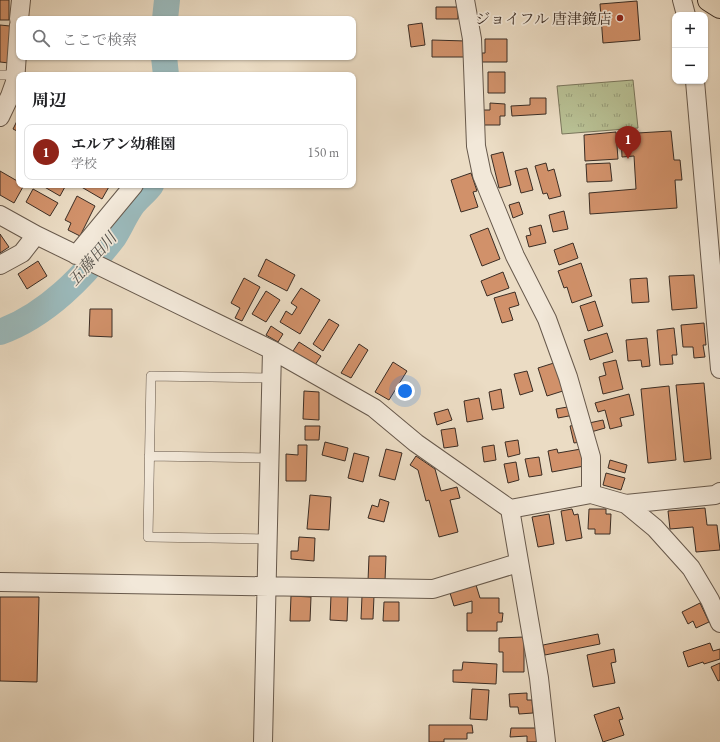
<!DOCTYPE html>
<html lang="ja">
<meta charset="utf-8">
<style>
body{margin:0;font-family:"EB Garamond","Noto Serif JP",serif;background:#f2f2f2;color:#202124}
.controls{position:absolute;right:12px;top:12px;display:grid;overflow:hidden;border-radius:8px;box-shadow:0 1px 3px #0004}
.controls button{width:36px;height:36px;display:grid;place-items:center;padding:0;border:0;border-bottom:1px solid #e0e0e0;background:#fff;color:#202124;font:20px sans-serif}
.you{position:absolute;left:405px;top:391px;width:14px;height:14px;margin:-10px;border:3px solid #fff;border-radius:50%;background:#1a73e8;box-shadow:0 0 0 6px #1a73e833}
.badge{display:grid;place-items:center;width:26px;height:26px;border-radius:50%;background:#8f2418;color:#fff;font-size:13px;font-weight:700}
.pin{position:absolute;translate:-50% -33px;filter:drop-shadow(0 1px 2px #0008)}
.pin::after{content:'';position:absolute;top:21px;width:14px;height:12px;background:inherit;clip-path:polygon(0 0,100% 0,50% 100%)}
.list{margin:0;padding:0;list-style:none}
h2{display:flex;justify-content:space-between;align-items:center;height:52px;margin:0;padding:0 16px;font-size:17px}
h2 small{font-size:13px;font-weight:400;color:#757577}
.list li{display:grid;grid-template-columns:26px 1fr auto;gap:12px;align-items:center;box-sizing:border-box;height:56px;margin:0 8px 8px;padding:0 8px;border:1px solid #e0e0e0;border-radius:8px}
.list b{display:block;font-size:15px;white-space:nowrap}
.list p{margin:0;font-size:13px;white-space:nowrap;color:#757577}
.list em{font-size:13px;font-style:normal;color:#757577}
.icon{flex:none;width:22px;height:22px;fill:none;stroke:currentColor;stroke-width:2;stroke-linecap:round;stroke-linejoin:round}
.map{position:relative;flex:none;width:720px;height:742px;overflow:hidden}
.search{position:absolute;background:#fff;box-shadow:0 1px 3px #0004;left:16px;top:16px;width:340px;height:44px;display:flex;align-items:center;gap:10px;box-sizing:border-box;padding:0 14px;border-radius:8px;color:#757577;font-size:15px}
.panel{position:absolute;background:#fff;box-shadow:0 1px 3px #0004;left:16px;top:72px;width:340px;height:116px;border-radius:8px}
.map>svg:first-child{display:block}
.park{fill:url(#park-tufts);stroke:#7a765c}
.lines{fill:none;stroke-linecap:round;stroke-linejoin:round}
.river{stroke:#9bbabc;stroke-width:26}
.building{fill:#d1916a;stroke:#3b2d24}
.lane-casing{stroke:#67594c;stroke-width:10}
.street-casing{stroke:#67594c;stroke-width:20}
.primary-casing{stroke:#3b2d24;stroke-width:24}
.lane{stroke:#f2e8d9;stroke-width:9}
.street{stroke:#f2e8d9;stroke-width:18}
.primary{stroke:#ebdcc4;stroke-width:22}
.poi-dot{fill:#8f2418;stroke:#f2e8d9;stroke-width:1.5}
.labels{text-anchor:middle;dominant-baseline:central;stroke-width:3.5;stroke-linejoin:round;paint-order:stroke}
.poi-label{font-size:15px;fill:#3b2d24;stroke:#f2e8d9;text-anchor:end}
.water-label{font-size:16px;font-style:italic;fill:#53504a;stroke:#f2e8d9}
</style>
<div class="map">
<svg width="720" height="742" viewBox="0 0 720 742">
<defs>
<pattern id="park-tufts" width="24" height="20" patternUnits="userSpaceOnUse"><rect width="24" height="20" fill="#b8c094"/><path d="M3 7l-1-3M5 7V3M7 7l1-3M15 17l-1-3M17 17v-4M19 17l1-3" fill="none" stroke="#979c79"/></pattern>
</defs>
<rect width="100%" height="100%" fill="#ebdcc4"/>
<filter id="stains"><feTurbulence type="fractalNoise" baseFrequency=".005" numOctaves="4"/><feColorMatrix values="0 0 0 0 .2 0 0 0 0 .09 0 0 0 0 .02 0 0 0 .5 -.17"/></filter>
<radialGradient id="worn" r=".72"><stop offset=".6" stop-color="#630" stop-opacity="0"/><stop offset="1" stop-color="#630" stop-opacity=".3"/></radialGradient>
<!-- park -->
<path class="park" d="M633 80 638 128 562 134 557 86Z"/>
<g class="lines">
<!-- river -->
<path class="river" d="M165 19 167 0
M164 57 166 75
M0 332C47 315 84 276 114 237 121 226 126 213 134 203 140 196 146 192 151 185"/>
</g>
<!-- building -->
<path class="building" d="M0 0H9V20H0Z
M637 1 640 40 603 43 600 4Z
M436 7H458V19H436Z
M422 23 425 45 411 47 408 25Z
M0 25 10 26 9 63 0 62Z
M485 39H507V62H482V53H485Z
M432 40 466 41V57H432Z
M488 72H505V93H488Z
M530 98H546V114L512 116 511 106 530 105Z
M490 103 505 104V116H500V125H482V110H490Z
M19 117V132L13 129Z
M671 131 674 160H680L682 180H675L677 208 590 214 589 193 636 189 634 156 622 157 621 134Z
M616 132 618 159 585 161 584 135Z
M503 152 511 185 499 188 491 155Z
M546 163 548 171 554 169 561 196 549 199 547 193 543 194 535 166Z
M610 163 612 181 587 182 586 164Z
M527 168 533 190 521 193 515 171Z
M0 171 19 182V185H24L14 203 0 195Z
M471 173 477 191 473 192 478 207 461 212 451 180Z
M41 185H66L60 196Z
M78 185H110L102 199Z
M33 189 58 203 50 216 26 202Z
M77 196 95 206 80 236 68 230 71 223 65 220Z
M519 202 523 214 513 218 509 205Z
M564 211 568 229 553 232 549 215Z
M541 225 546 243 529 247 526 236 531 235 529 228Z
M488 228 500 259 482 266 470 235Z
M0 234 9 247 0 253Z
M573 243 578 258 559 265 554 250Z
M266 259 295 275 287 291 258 276Z
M38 261 47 276 27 289 18 274Z
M581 263 592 296 572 303 567 287 564 288 558 271Z
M503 272 509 288 487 296 481 281Z
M694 275 697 308 672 310 669 276Z
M244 278 260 287 242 321 235 318 240 308 231 303Z
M647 278 649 302 632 303 630 279Z
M301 288 320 300 300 334 280 322 286 311 292 315 297 307 291 303Z
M266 291 280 300 266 322 252 314Z
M515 292 519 305 509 308 513 320 502 323 494 298Z
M595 301 603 326 588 331 580 306Z
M90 309H112V337L89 336Z
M329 319 339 325 323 351 313 344Z
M704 323 706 345H703L705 357 694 358 693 347H683L681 325Z
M271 326 283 334 278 342 266 335Z
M674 328 677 355H672L673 364 660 365 657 330Z
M607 333 613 352 590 360 584 340Z
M647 338 650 366 642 367 641 360 628 361 626 340Z
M299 342 321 356 315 365 293 351Z
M359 344 368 350 351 378 341 373Z
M616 360 623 389 603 394 599 377 606 375 603 363Z
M393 362 407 371 389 400 375 392Z
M557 362 566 390 547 396 538 368Z
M527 371 533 391 520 395 514 374Z
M704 383 711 459 684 462 676 385Z
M669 386 676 460 648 463 641 389Z
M501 389 504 408 492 410 489 392Z
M304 391 319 392V420L303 419Z
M629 394 634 415 620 418 622 426 610 429 605 410 598 412 595 403Z
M479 398 483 419 467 422 464 401Z
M573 406 574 415 558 418 556 409Z
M448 409 452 420 437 425 434 413Z
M603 420 605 428 591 432 589 423Z
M576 425 580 442 574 443 570 426Z
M305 426H320L319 440H305Z
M455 428 458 446 444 448 441 430Z
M518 440 520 454 508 457 505 442Z
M325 442 348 448 345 461 322 455Z
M298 445H307L306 481H286V454L298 455Z
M494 445 496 460 484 462 482 447Z
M386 449 402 453 395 480 379 476Z
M557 449 558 453 581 449 584 466 552 472 548 451Z
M354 453 369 457 363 482 348 478Z
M416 456 435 469 441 491 457 487 460 498 450 500 458 532 439 537 429 500 426 501 418 470 410 465Z
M539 457 542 475 529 477 525 459Z
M610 460 627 465 625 473 608 468Z
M516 462 519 480 508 483 504 464Z
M606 473 625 478 621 490 603 485Z
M310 495 331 497 329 530 307 529Z
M380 499 389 502 384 522 368 518 372 505 378 507Z
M705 508 707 525H717L720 550 696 552 693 527 670 529 668 511Z
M572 509 574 515 578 514 582 538 566 541 561 511Z
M589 509H606V514H611L610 534H595V529H588Z
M549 514 554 544 538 547 532 517Z
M299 537 315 538 314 561 291 559V551H298Z
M369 556H386L385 581H368Z
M476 585 480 598H499V613H503L502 622H497V631H467V613H472V601L454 606 450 593Z
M331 595H348L347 621 330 620Z
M291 596 311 597 310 621H290Z
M362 596H374L373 619H361Z
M0 597H39L37 682 0 681Z
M384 602H399V621H383Z
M700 603 709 622 696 628 693 621 688 624 682 612Z
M598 634 600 644 545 655 543 645Z
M524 637V672H503V652H499V638Z
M710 643 713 651 720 649V659L704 664 703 662 688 667 683 652Z
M614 649 616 662 611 663 615 683 593 687 587 655Z
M463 662 497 664 496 684 453 682V670H462Z
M720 663V680L718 681 711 667Z
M472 689 489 690 487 720 470 719Z
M527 693V700H532L533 713 519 714 518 707H510L509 694Z
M619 707 623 719 619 720 624 735 603 742 594 715Z
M429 725H472L473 733H467V739H444V742H429Z
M511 728H537V742H527V736L510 737Z"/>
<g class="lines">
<defs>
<path id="lane" d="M0 75H16
M149 456 270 458
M268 539 148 537 151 376 272 378"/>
<path id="street" d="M465 0 472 39 476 146 482 175 515 256 547 319 568 377 591 457V494
M682 0 686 15
M19 19 21 0
M695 81 720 369
M0 117 10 96 15 82 19 25
M0 215 36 235 272 350 374 408 416 443 510 509 591 494 626 504 655 528 691 568 710 600 720 623
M76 255 134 185
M0 265 22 253 36 235
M626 504 715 495 720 492
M510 509 539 678 546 742
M0 582 433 589 518 563
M263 742 272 350"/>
<path id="primary" d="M709 0 720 7"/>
</defs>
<!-- lane casing -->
<use href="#lane" class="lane-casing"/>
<!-- street casing -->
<use href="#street" class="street-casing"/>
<!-- primary casing -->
<use href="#primary" class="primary-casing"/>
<!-- lane -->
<use href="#lane" class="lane"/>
<!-- street -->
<use href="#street" class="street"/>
<!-- primary -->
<use href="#primary" class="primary"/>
</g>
<!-- markers -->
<circle class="poi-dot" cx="620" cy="18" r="4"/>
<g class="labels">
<!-- poi labels -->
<g class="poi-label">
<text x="612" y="18">ジョイフル 唐津鏡店</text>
</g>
<!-- water labels -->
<g class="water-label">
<text transform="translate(92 259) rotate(-49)">五藤田川</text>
</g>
</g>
<rect width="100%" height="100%" filter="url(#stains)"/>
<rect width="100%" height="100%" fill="url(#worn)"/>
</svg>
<div class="controls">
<button>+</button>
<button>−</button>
</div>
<div class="you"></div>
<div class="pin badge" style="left:628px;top:159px">1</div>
<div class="search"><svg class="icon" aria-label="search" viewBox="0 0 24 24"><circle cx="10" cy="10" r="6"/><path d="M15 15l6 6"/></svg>ここで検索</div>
<section class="panel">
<h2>周辺<small></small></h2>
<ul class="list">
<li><span class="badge">1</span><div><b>エルアン幼稚園</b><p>学校</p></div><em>150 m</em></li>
</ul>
</section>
</div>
